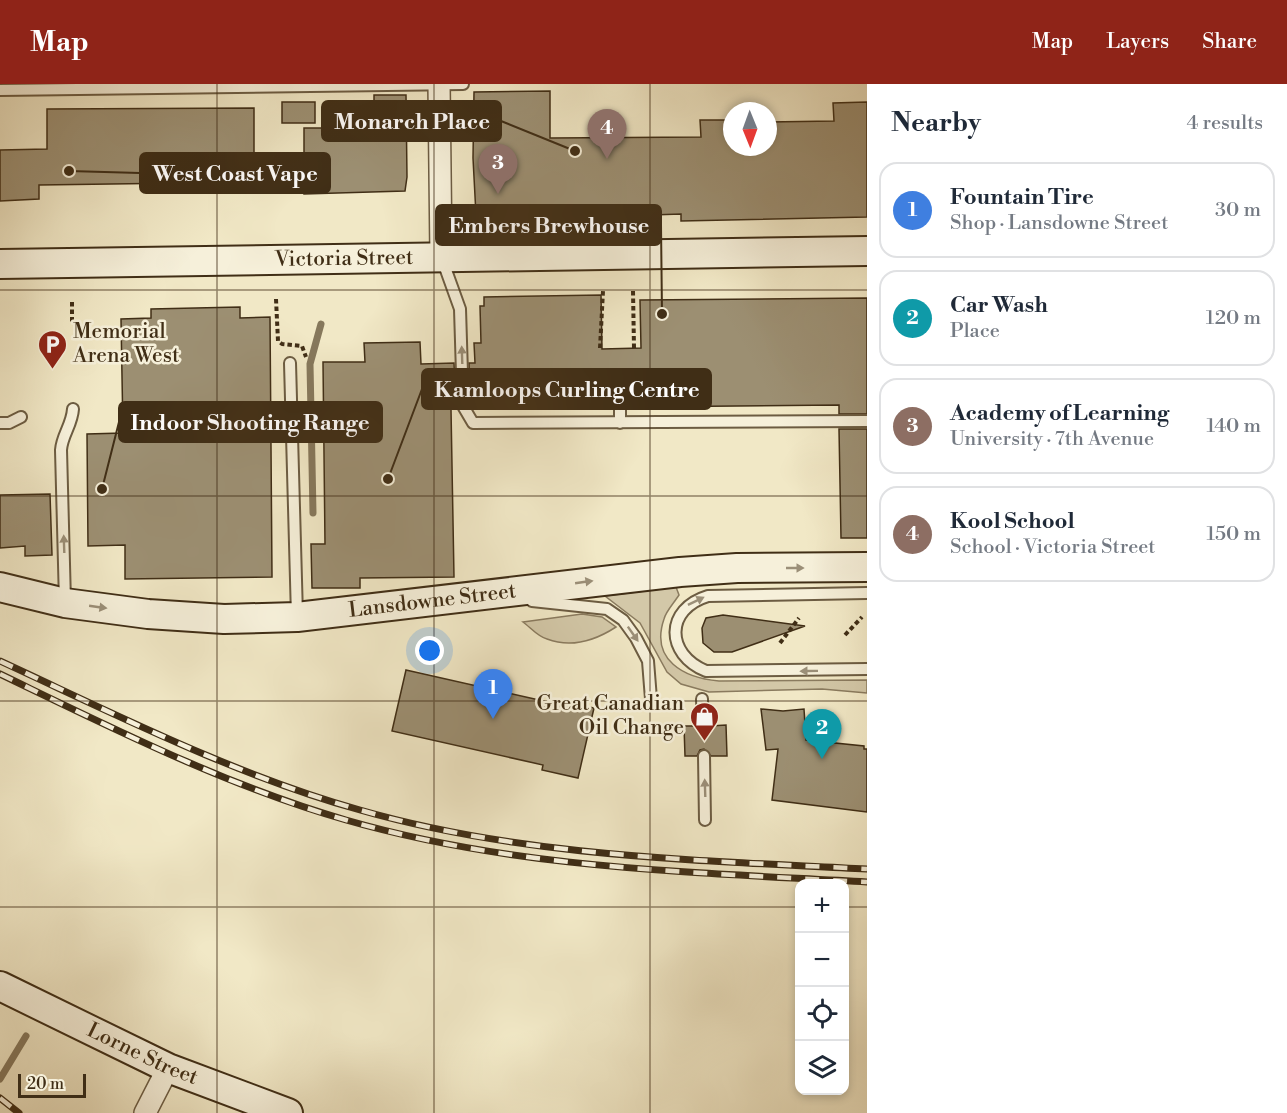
<!DOCTYPE html>
<meta charset="utf-8">
<style>
body{margin:0;font-family:"Libre Bodoni",serif;background:#f6f6f7;color:#1f2937}
.controls{position:absolute;right:18px;bottom:18px;display:grid;overflow:hidden;border-radius:12px;box-shadow:0 3px 9px #0003}
.controls button{width:54px;height:54px;display:grid;place-items:center;padding:0;border:0;border-bottom:2px solid #e0e1e3;background:#fff;color:#1f2937;font:30px sans-serif}
.compass{position:absolute;left:723px;top:18px;width:54px;height:54px;border-radius:50%;background:#fff;box-shadow:0 3px 9px #0003;rotate:179deg}
.scale{position:absolute;left:18px;bottom:15px;width:68px;box-sizing:border-box;padding-left:6px;border:3px solid #402e16;border-top:0;font-size:16px;line-height:21px;white-space:nowrap;color:#402e16;-webkit-text-stroke:4px #f6f0da;paint-order:stroke}
.you{position:absolute;left:430px;top:567px;width:21px;height:21px;margin:-15px;border:4px solid #fff;border-radius:50%;background:#1a73e8;box-shadow:0 0 0 9px #1a73e833}
.badge{display:grid;place-items:center;width:39px;height:39px;border-radius:50%;background:#8f2418;color:#fff;font-size:20px;font-weight:700}
.pin{position:absolute;translate:-50% -50px;filter:drop-shadow(0 2px 3px #0008)}
.pin::after{content:'';position:absolute;top:32px;width:21px;height:18px;background:inherit;clip-path:polygon(0 0,100% 0,50% 100%)}
.list{margin:0;padding:0;list-style:none}
h2{display:flex;justify-content:space-between;align-items:center;height:78px;margin:0;padding:0 24px;font-size:26px}
h2 small{font-size:20px;font-weight:400;color:#747a83}
.list li{display:grid;grid-template-columns:39px 1fr auto;gap:18px;align-items:center;box-sizing:border-box;height:96px;margin:0 12px 12px;padding:0 12px;border:2px solid #e0e1e3;border-radius:18px}
.list b{display:block;font-size:22px;white-space:nowrap}
.list p{margin:0;font-size:20px;white-space:nowrap;color:#747a83}
.list em{font-size:20px;font-style:normal;color:#747a83}
.icon{flex:none;width:33px;height:33px;fill:none;stroke:currentColor;stroke-width:2;stroke-linecap:round;stroke-linejoin:round}
.map{position:relative;flex:none;width:867px;height:1029px;overflow:hidden}
header{display:flex;align-items:center;gap:36px;box-sizing:border-box;height:84px;padding:0 30px;background:#8f2418;color:#fff}
header strong{font-size:28px}
nav{display:flex;gap:33px;margin-inline-start:auto;font-size:21px}
main{display:flex}
aside{flex:1;background:#fff}
.map>svg:first-child{display:block}
.green{fill:#d3c8a8;stroke:#8a7b5f;stroke-width:1.5}
.lines{fill:none;stroke-linecap:round;stroke-linejoin:round}
.stream{stroke:#86785c;stroke-width:7}
.building{fill:#9c8f72;stroke:#402e16;stroke-width:1.5}
.lane-casing{stroke:#6c5c42;stroke-width:14}
.street-casing{stroke:#6c5c42;stroke-width:24}
.secondary-casing{stroke:#402e16;stroke-width:32}
.path{stroke:#402e16;stroke-width:4;stroke-dasharray:4.5 3;stroke-linecap:butt}
.lane{stroke:#f6f0da;stroke-width:10}
.street{stroke:#f6f0da;stroke-width:21}
.secondary{stroke:#f6f0da;stroke-width:28}
.rail-casing{stroke:#402e16;stroke-width:7}
.rail{stroke:#f6f0da;stroke-width:4.5;stroke-dasharray:14;stroke-linecap:butt}
.oneway{fill:#9b8f78}
.grid{fill:none;stroke:#402e16;stroke-width:1.5;stroke-opacity:0.55}
.labels{text-anchor:middle;dominant-baseline:central;stroke-width:5;stroke-linejoin:round;paint-order:stroke}
.street-label{font-size:21px;fill:#402e16;stroke:#f6f0da}
.poi-label{font-size:21px;fill:#402e16;stroke:#f6f0da;text-anchor:start}
.leader{fill:none;stroke:#402e16;stroke-width:2}
.callout-dot{fill:#402e16;stroke:#f6f0da;stroke-width:2}
.callout{fill:#402e16;stroke:#402e16;stroke-width:2}
.callout-label{font-size:22px;text-anchor:middle;font-weight:bold;fill:#fff}
</style>
<header>
<strong>Map</strong>
<nav><a>Map</a><a>Layers</a><a>Share</a></nav>
</header>
<main>
<div class="map">
<svg width="867" height="1029" viewBox="0 0 867 1029">
<rect width="100%" height="100%" fill="#f1e8c6"/>
<filter id="stains"><feTurbulence type="fractalNoise" baseFrequency=".00333" numOctaves="4"/><feColorMatrix values="0 0 0 0 .2 0 0 0 0 .09 0 0 0 0 .02 0 0 0 .5 -.17"/></filter>
<radialGradient id="worn" r=".72"><stop offset=".6" stop-color="#630" stop-opacity="0"/><stop offset="1" stop-color="#630" stop-opacity=".3"/></radialGradient>
<!-- green -->
<path class="green" d="M676 503 679 511C674 519 666 527 664 535 650 576 684 594 719 597L867 596V609L822 605 709 608 681 600 667 588 640 539 605 512Z
M582 530 602 533 616 543C596 556 571 564 547 555 538 553 530 543 523 538Z"/>
<g class="lines">
<!-- stream -->
<path class="stream" d="M313 429 310 280 321 240
M0 995 26 952"/>
</g>
<!-- building -->
<path class="building" d="M550 7V54L701 53 700 36H729V39H732V63H768V38L834 37 833 19 867 18V133L681 137V130L559 134 476 131 473 74 474 8Z
M374 11H406L407 93 405 107 304 110V44H374Z
M282 18H315V39H282Z
M254 24V98L39 101V115L0 117V66L47 65V25Z
M601 211 602 265 641 264 640 216 867 214V330H839V321L627 323 621 316 616 317 612 323 473 325 470 320 469 279H475L474 259H481L480 222H484V213Z
M240 223V234L270 233 272 493 125 495V461L88 462 87 350 123 349 121 235 151 234V225Z
M420 258 421 280 454 279 456 325H451L454 493 360 494V504H312L311 460H325L323 278H365L364 259Z
M839 345H867V454H841Z
M50 410 52 471 25 472V462L0 464V411Z
M723 531 805 542 732 568H714L703 559 702 544 706 534Z
M406 586 557 620 558 616 594 624 578 694 542 686 543 681 392 647Z
M761 625 783 627 804 625 806 656 864 662V665H867V728L772 716 778 665 766 666Z
M726 641 727 672H711L704 665 700 666 697 672H685L684 642H695L703 649 707 648 710 642Z"/>
<g class="lines">
<defs>
<path id="lane" d="M0 6 463 0
M442 175 460 225 463 322 473 339 867 337
M290 279 297 532
M620 323V339
M0 339H9L21 333
M867 509 708 512C665 525 665 570 706 587L867 585
M532 517 607 525 623 536 636 554 648 577 651 615
M65 518 61 366C62 351 72 341 73 325
M702 615 703 642
M704 672 705 736"/>
<path id="street" d="M439 0 441 172
M145 1029 168 984"/>
<g id="secondary">
<path id="s1" d="M0 180 867 167"/>
<path id="s2" d="M0 503 65 519 148 530 224 535 297 533 680 488 737 484 867 483"/>
<path id="s3" d="M0 902 168 984 288 1029"/>
</g>
</defs>
<!-- lane casing -->
<use href="#lane" class="lane-casing"/>
<!-- street casing -->
<use href="#street" class="street-casing"/>
<!-- secondary casing -->
<use href="#secondary" class="secondary-casing"/>
<!-- path -->
<path class="path" d="M633 207 634 264
M276 215 278 257 282 260 302 262 306 273
M72 218V239
M600 264 603 207
M306 330H323
M845 551 862 533
M780 559 799 534"/>
<!-- lane -->
<use href="#lane" class="lane"/>
<!-- street -->
<use href="#street" class="street"/>
<!-- secondary -->
<use href="#secondary" class="secondary"/>
<defs>
<path id="rail" d="M0 577C117 631 235 691 360 726 524 773 697 776 867 785
M0 590C112 644 227 702 346 736 516 785 692 788 867 798
M0 1014 19 1029"/>
</defs>
<!-- rail casing -->
<use href="#rail" class="rail-casing"/>
<!-- rail -->
<use href="#rail" class="rail"/>
</g>
<!-- one-way arrows -->
<defs><path id="oneway-solid" d="M-6-.8H1V-3.2L6.5 0L1 3.2V.8H-6Z" transform="scale(1.5)"/></defs>
<g class="oneway">
<use href="#oneway-solid" transform="translate(462 271) rotate(-92)"/>
<use href="#oneway-solid" transform="translate(64 460) rotate(-92)"/>
<use href="#oneway-solid" transform="translate(795 484)"/>
<use href="#oneway-solid" transform="translate(584 498) rotate(-8)"/>
<use href="#oneway-solid" transform="translate(696 517) rotate(-26)"/>
<use href="#oneway-solid" transform="translate(98 523) rotate(8)"/>
<use href="#oneway-solid" transform="translate(633 550) rotate(55)"/>
<use href="#oneway-solid" transform="translate(809 587) rotate(179)"/>
<use href="#oneway-solid" transform="translate(705 704) rotate(-92)"/>
</g>
<!-- grid -->
<path class="grid" d="M217 0V1029M434 0V1029M650 0V1029M0 206H867M0 412H867M0 617H867M0 823H800M844 823H867"/>
<!-- icons -->
<defs>
<symbol id="parking-pin" viewBox="-11 -11 22 30"><path d="M0 17L-7.5 6A9.5 9.5 0 1 1 7.5 6Z" fill="#8f2418" stroke="#f6f0da"/><path d="M-3.5-5.5H1a3.5 3.5 0 0 1 0 7H-1V5.5H-3.5ZM-1-3.4V-.6H.8a1.4 1.4 0 0 0 0-2.8Z" fill="#fff"/></symbol>
<symbol id="shop-pin" viewBox="-11 -11 22 30"><path d="M0 17L-7.5 6A9.5 9.5 0 1 1 7.5 6Z" fill="#8f2418" stroke="#f6f0da"/><path d="M-5-2.5h2.3a2.7 3.5 0 0 1 5.4 0H5L5.5 6h-11ZM-1.5-2.5h3a1.5 2.3 0 0 0-3 0Z" fill="#fff"/></symbol>
</defs>
<g fill-rule="evenodd">
<use href="#parking-pin" x="36" y="244" width="33" height="45"/>
<use href="#shop-pin" x="688" y="616" width="33" height="45"/>
</g>
<g class="labels">
<!-- street labels -->
<g class="street-label">
<text stroke="none"><textPath href="#s1" startOffset="344">Victoria Street</textPath></text>
<text stroke="none"><textPath href="#s2" startOffset="436">Lansdowne Street</textPath></text>
<text stroke="none"><textPath href="#s3" startOffset="158">Lorne Street</textPath></text>
</g>
<!-- poi labels -->
<g class="poi-label">
<text x="73" y="248">Memorial<tspan x="73" dy="24">Arena West</tspan></text>
<text x="684" y="620" text-anchor="end">Great Canadian<tspan x="684" dy="24">Oil Change</tspan></text>
</g>
</g>
<!-- callouts -->
<path class="leader" d="M575 67L501 37M69 87L140 89M662 230L661 141M388 395L422 305M102 405L119 338"/>
<g class="callout-dot">
<circle cx="575" cy="67" r="6"/>
<circle cx="69" cy="87" r="6"/>
<circle cx="662" cy="230" r="6"/>
<circle cx="388" cy="395" r="6"/>
<circle cx="102" cy="405" r="6"/>
</g>
<g class="callout">
<rect x="322" y="17" width="179" height="40" rx="6"/>
<rect x="140" y="69" width="190" height="40" rx="6"/>
<rect x="436" y="121" width="225" height="40" rx="6"/>
<rect x="422" y="285" width="289" height="40" rx="6"/>
<rect x="119" y="318" width="263" height="40" rx="6"/>
</g>
<g class="callout-label">
<text x="412" y="45">Monarch Place</text>
<text x="235" y="97">West Coast Vape</text>
<text x="549" y="149">Embers Brewhouse</text>
<text x="567" y="313">Kamloops Curling Centre</text>
<text x="250" y="346">Indoor Shooting Range</text>
</g>
<rect width="100%" height="100%" filter="url(#stains)"/>
<rect width="100%" height="100%" fill="url(#worn)"/>
</svg>
<div class="controls">
<button>+</button>
<button>−</button>
<button><svg class="icon" aria-label="locate" viewBox="0 0 24 24"><circle cx="12" cy="12" r="6"/><path d="M12 2v4M12 18v4M2 12h4M18 12h4"/></svg></button>
<button><svg class="icon" aria-label="layers" viewBox="0 0 24 24"><path d="M12 4l9 5-9 5-9-5zM3 14l9 5 9-5"/></svg></button>
</div>
<svg class="compass" viewBox="-18 -18 36 36"><path d="M0-13l5 13h-10z" fill="#e53935"/><path d="M0 13l5-13h-10z" fill="#747a83"/></svg>
<div class="scale">20 m</div>
<div class="you"></div>
<div class="pin badge" style="left:493px;top:635px;background:#3f7fe0">1</div>
<div class="pin badge" style="left:822px;top:675px;background:#0f9aa8">2</div>
<div class="pin badge" style="left:498px;top:110px;background:#8d6e63">3</div>
<div class="pin badge" style="left:607px;top:75px;background:#8d6e63">4</div>
</div>
<aside>
<h2>Nearby<small>4 results</small></h2>
<ul class="list">
<li><span class="badge" style="background:#3f7fe0">1</span><div><b>Fountain Tire</b><p>Shop · Lansdowne Street</p></div><em>30 m</em></li>
<li><span class="badge" style="background:#0f9aa8">2</span><div><b>Car Wash</b><p>Place</p></div><em>120 m</em></li>
<li><span class="badge" style="background:#8d6e63">3</span><div><b>Academy of Learning</b><p>University · 7th Avenue</p></div><em>140 m</em></li>
<li><span class="badge" style="background:#8d6e63">4</span><div><b>Kool School</b><p>School · Victoria Street</p></div><em>150 m</em></li>
</ul>
</aside>
</main>
